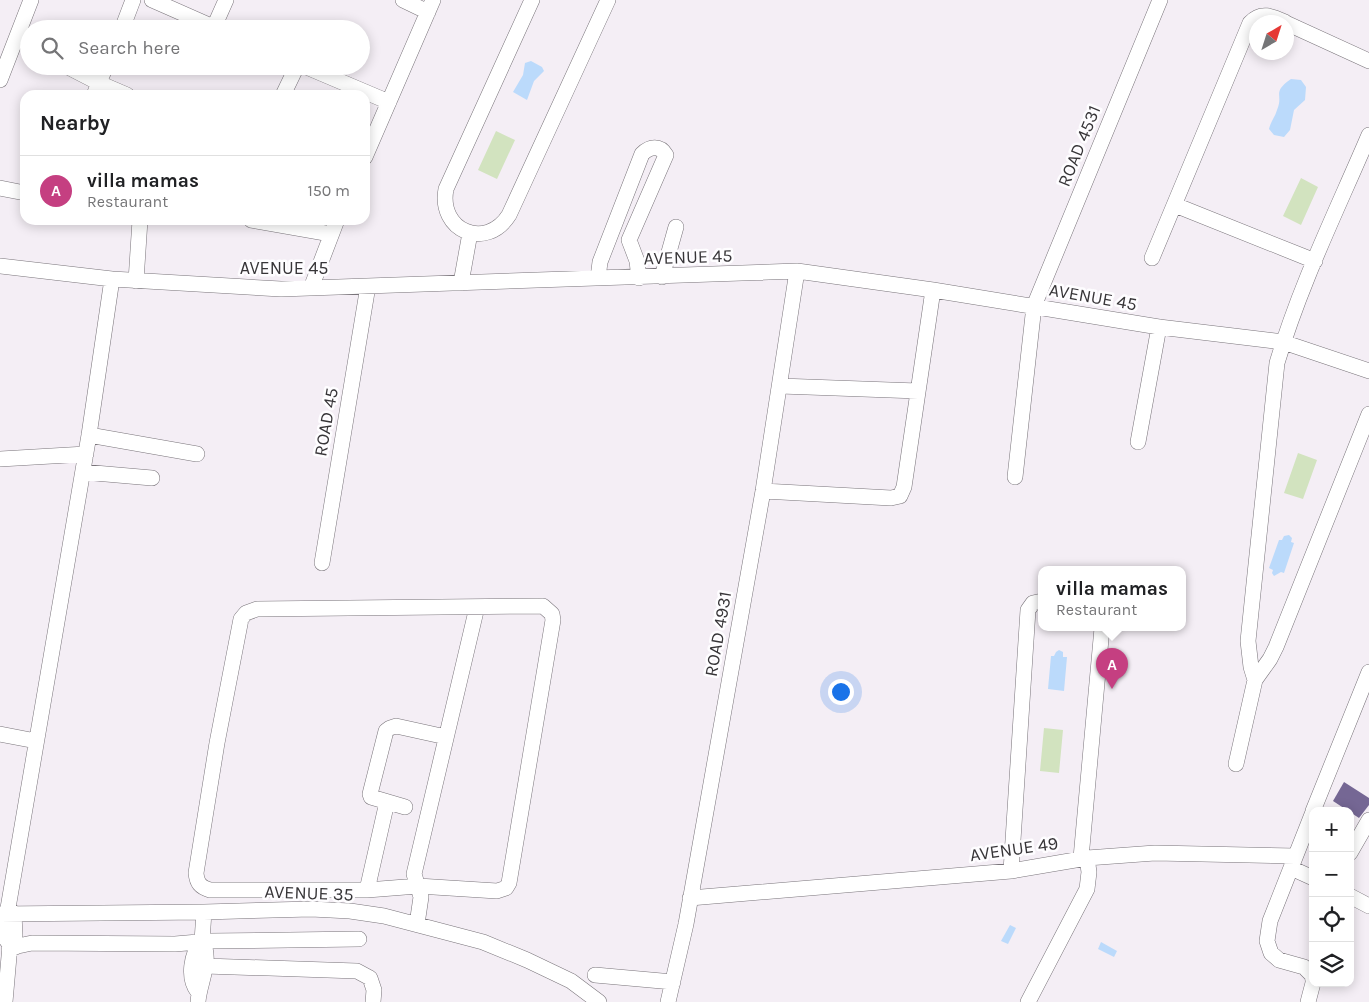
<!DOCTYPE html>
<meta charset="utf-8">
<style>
body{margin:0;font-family:Karla,sans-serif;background:#f6f6f6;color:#202124}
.controls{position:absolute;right:15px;bottom:15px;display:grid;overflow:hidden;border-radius:10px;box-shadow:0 2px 12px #0003}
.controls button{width:45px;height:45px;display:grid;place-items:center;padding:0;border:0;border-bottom:1px solid #e0e0e0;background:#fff;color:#202124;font:25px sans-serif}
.compass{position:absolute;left:1249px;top:15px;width:45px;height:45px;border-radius:50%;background:#fff;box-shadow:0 2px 12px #0003;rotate:39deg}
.you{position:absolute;left:840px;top:691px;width:18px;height:18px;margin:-12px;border:4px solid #fff;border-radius:50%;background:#1a73e8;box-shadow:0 0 0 8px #1a73e833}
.badge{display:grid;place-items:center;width:32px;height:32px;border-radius:50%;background:#c53f81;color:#fff;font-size:16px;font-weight:700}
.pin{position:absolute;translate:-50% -41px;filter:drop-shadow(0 1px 2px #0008)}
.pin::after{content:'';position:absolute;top:26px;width:18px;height:15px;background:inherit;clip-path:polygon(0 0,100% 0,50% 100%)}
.popup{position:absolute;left:1038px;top:566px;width:148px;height:65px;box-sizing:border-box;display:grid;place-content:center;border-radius:10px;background:#fff;filter:drop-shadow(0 1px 4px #0005);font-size:16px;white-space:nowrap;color:#757577}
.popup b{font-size:19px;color:#202124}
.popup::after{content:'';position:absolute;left:50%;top:100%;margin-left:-10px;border:10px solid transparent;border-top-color:#fff}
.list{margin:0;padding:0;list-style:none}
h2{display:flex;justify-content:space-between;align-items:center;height:65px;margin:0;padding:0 20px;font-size:21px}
h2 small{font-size:16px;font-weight:400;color:#757577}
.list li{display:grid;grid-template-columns:32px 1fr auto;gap:15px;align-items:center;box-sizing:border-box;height:70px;padding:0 20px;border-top:1px solid #e0e0e0}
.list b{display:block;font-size:19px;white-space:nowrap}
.list p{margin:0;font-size:16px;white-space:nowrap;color:#757577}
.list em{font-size:16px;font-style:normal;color:#757577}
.icon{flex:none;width:28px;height:28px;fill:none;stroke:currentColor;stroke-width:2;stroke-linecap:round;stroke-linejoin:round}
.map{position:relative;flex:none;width:1369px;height:1002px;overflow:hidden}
.search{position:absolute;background:#fff;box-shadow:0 2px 12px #0003;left:20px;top:20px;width:350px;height:55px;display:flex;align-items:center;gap:12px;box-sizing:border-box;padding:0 18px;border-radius:28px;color:#757577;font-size:19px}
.panel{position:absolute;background:#fff;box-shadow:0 2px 12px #0003;left:20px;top:90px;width:350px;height:135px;border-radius:15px}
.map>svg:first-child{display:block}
.green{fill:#d2e3bf}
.water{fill:#bbdafb}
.building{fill:#756794}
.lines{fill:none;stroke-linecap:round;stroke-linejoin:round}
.minor-casing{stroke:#79747a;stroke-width:16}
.minor{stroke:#fff;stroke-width:15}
.labels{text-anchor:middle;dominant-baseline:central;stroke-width:5;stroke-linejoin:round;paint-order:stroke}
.street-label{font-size:18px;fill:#373538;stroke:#fefdff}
</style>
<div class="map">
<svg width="1369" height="1002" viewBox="0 0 1369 1002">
<rect width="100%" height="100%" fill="#f4eef5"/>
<!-- green -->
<path class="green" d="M496 131 515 140 497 179 478 170Z
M1301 178 1318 187 1301 225 1283 216Z
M1298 453 1317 460 1303 499 1284 493Z
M1044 728 1063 730 1059 773 1040 771Z"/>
<!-- water -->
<path class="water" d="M531 61 542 67 544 71 534 81 527 100 513 92 523 75 525 63Z
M1291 79 1301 80 1306 87 1305 100 1294 110 1290 130 1284 137 1274 135 1269 129C1271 121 1275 117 1277 110 1284 94 1271 93 1291 79Z
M1289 535 1292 538 1291 542 1294 543 1284 573 1281 572 1274 576 1272 573 1273 570 1269 568 1279 540H1282L1284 536Z
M1059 650 1063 652V657H1067L1064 691 1048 689 1051 656H1054L1056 652Z
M1010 925 1016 928 1008 944 1001 941Z
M1101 942 1117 951 1114 957 1098 949Z"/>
<!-- building -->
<path class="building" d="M1344 782 1369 798V805L1359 818 1333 801Z"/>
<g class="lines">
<defs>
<path id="minor" d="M152 0 218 29
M403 0 428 12
M532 0 446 189C438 231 486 251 509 215L608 0
M1286 23 1369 61
M214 27 226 0
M122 29 133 0
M66 66 99 83 106 66
M304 66 389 102
M0 80 31 0
M94 95 99 83 127 95
M283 95 297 66
M365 157 433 0
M0 188 25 193
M1175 205 1315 261
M251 220 331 234
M1152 258 1250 23C1261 11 1272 16 1285 22
M0 266 112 279 281 289 797 271 933 290 1159 327 1283 342 1369 371
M662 277 676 227
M598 278 600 262 642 154C650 146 660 145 666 155L629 240 637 261 639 278
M136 281 140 220
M461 283 470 233
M311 288 337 220
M780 386 918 391
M89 435 197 454
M1138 442 1159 327
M0 459 86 454
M83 472 152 478
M1015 477 1034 306 1160 0
M763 491 891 498 900 496 904 487 933 290
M322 563 368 286
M543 606 552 614 553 620 509 883 506 888 497 891 418 886 367 890H210C200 887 197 883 196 873L217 743 241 619 246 613 257 609Z
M1255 680 1251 667 1248 641 1277 363C1300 285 1337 210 1369 135
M0 734 36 741
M1236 764 1255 680 1270 659 1276 647 1369 414
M405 807 371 797 370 794 386 731 390 728 396 726 446 737
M1313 811 1369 672
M1313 812 1270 921 1267 941 1271 953 1279 960 1304 967 1312 975 1313 980
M1350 853 1369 820
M1081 858 1102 628
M1291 868 1313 878
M1011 871 1028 610 1033 603 1042 601
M367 890 387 802
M1350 896 1369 906
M690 898 1011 871 1087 858 1155 853 1295 856
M0 914 204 912 311 909 350 911 384 916 483 942 527 960 571 981 599 1002
M2 914 3 935 10 945
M7 914 89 435 112 279
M417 924 421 897 414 874 477 607
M9 950 18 946 32 943 175 944 210 941 359 939
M205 966 357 971 370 978 374 990 373 1002
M595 975 673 982
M198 992C187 978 191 954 202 941
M5 1002 10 945 15 936 14 913
M198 1002C199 983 213 960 202 941L204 912
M668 1002 686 924 763 491 797 271
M1028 1002 1087 889 1089 872 1087 858
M1308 1002 1313 983"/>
</defs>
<!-- minor casing -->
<use href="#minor" class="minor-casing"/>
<!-- minor -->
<use href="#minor" class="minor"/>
</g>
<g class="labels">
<!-- street labels -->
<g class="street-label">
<text transform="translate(1079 146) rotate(-68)">ROAD 4531</text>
<text transform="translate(688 257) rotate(-2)">AVENUE 45</text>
<text x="284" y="268">AVENUE 45</text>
<text transform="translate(1093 297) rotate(10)">AVENUE 45</text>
<text transform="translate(326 422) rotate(-80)">ROAD 45</text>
<text transform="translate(718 634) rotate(-80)">ROAD 4931</text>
<text transform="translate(1014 849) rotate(-8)">AVENUE 49</text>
<text transform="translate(309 893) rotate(2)">AVENUE 35</text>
</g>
</g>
</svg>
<div class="controls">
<button>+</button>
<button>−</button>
<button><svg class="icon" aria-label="locate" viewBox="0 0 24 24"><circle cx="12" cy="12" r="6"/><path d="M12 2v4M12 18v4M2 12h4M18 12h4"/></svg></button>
<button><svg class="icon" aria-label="layers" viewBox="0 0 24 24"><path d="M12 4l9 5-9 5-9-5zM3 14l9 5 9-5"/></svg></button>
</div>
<svg class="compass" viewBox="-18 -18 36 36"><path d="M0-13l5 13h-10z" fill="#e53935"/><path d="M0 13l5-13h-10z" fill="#757577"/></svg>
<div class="you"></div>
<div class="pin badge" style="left:1112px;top:689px">A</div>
<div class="popup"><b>villa mamas</b>Restaurant</div>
<div class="search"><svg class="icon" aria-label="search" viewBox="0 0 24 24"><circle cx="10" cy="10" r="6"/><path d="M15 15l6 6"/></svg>Search here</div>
<section class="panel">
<h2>Nearby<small></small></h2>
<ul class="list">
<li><span class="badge">A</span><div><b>villa mamas</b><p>Restaurant</p></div><em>150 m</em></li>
</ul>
</section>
</div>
